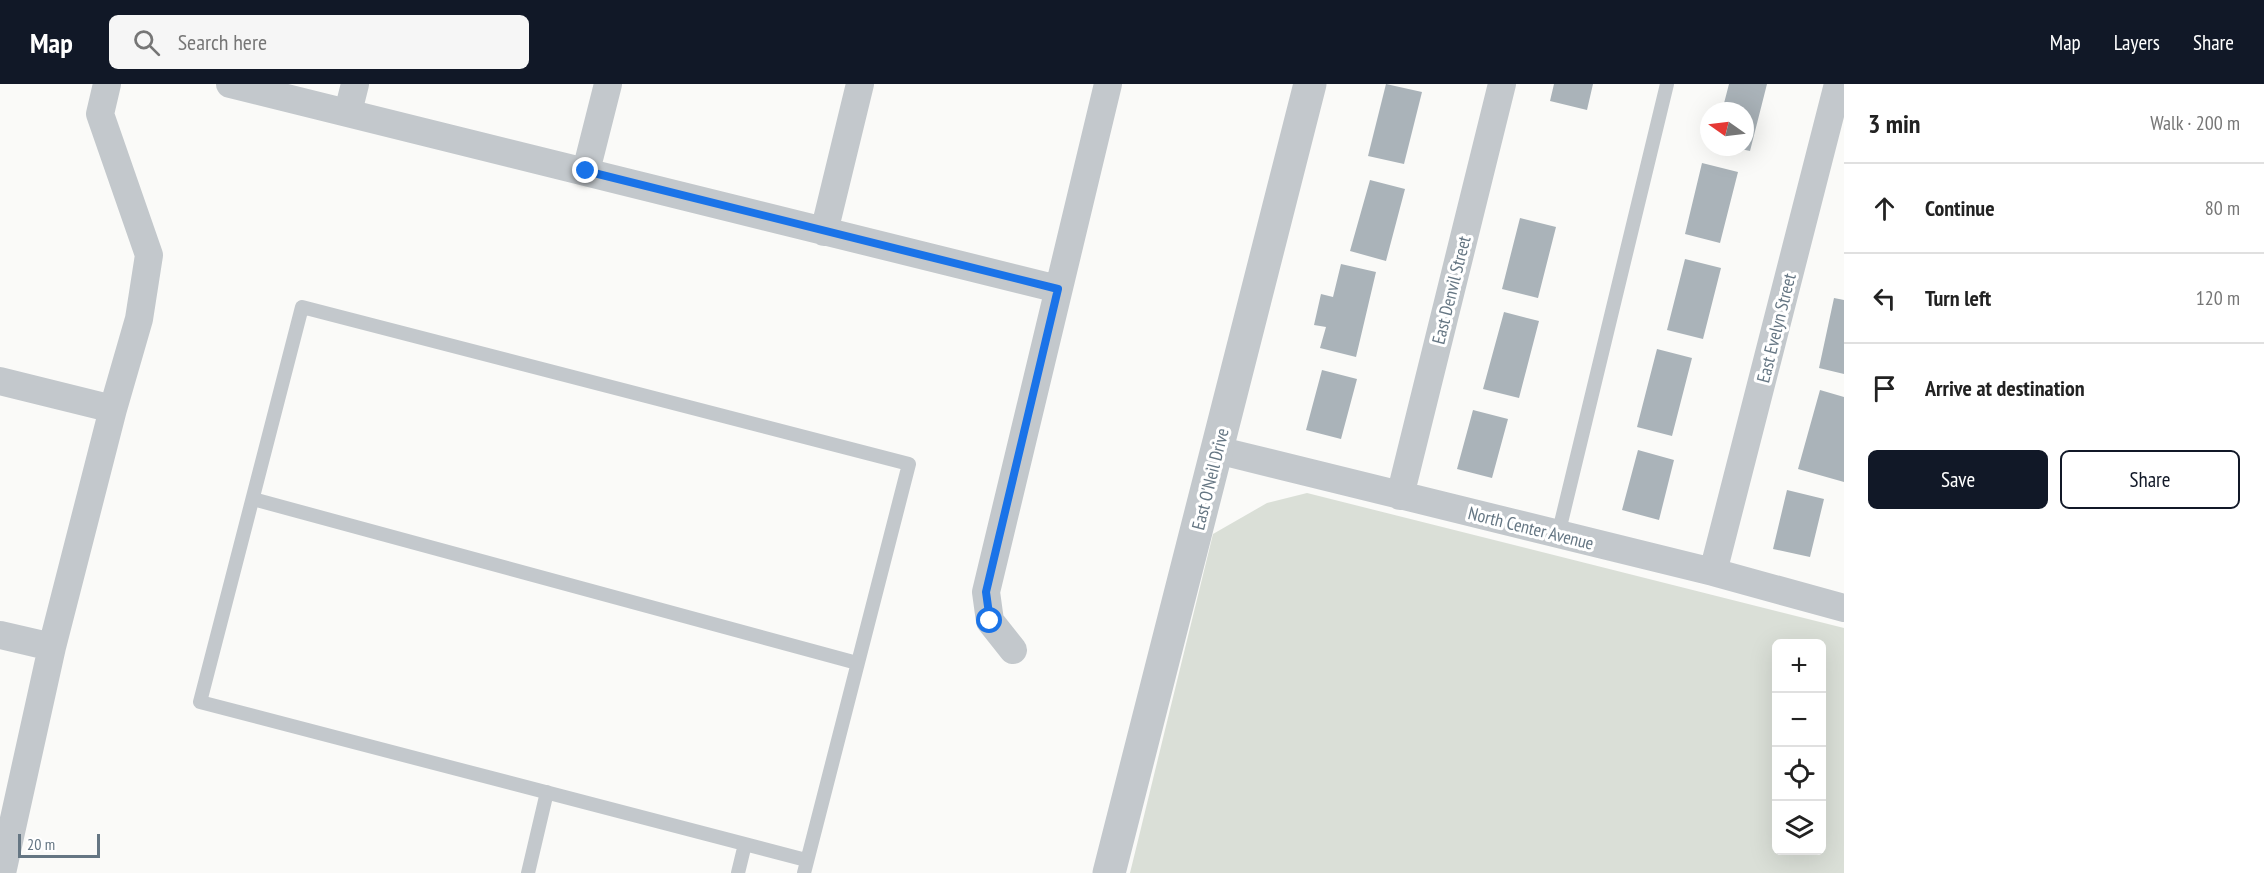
<!DOCTYPE html>
<meta charset="utf-8">
<style>
body{margin:0;font-family:"PT Sans Narrow",sans-serif;background:#f6f6f6;color:#222}
.controls{position:absolute;right:18px;bottom:18px;display:grid;overflow:hidden;border-radius:9px;box-shadow:0 6px 24px #0002}
.controls button{width:54px;height:54px;display:grid;place-items:center;padding:0;border:0;border-bottom:2px solid #e0e0e0;background:#fff;color:#222;font:30px sans-serif}
.compass{position:absolute;left:1700px;top:18px;width:54px;height:54px;border-radius:50%;background:#fff;box-shadow:0 6px 24px #0002;rotate:284deg}
.scale{position:absolute;left:18px;bottom:15px;width:82px;box-sizing:border-box;padding-left:6px;border:3px solid #657683;border-top:0;font-size:16px;line-height:21px;white-space:nowrap;color:#657683;-webkit-text-stroke:4px #fff;paint-order:stroke}
.stop{position:absolute;width:18px;height:18px;margin:-14px;border:4px solid #1a73e8;border-radius:50%;background:#fff}
.stop.end{background:#1a73e8;border-color:#fff;box-shadow:0 2px 6px #0008}
.list{margin:0;padding:0;list-style:none}
h2{display:flex;justify-content:space-between;align-items:center;height:78px;margin:0;padding:0 24px;font-size:26px}
h2 small{font-size:20px;font-weight:400;color:#767676}
.list li{display:grid;grid-template-columns:39px 1fr auto;gap:18px;align-items:center;box-sizing:border-box;height:90px;padding:0 24px;border-top:2px solid #e0e0e0}
.list b{display:block;font-size:22px;white-space:nowrap}
.list em{font-size:20px;font-style:normal;color:#767676}
.actions{display:flex;gap:12px;padding:18px 24px}
.actions a{flex:1;padding:14px 0;border:2px solid #111827;border-radius:9px;text-align:center;font-size:21px;color:#111827}
.actions .main{background:#111827;color:#fff}
.icon{flex:none;width:33px;height:33px;fill:none;stroke:currentColor;stroke-width:2;stroke-linecap:round;stroke-linejoin:round}
.map{position:relative;flex:none;width:1844px;height:789px;overflow:hidden}
header{display:flex;align-items:center;gap:36px;box-sizing:border-box;height:84px;padding:0 30px;background:#111827;color:#fff}
header strong{font-size:28px}
nav{display:flex;gap:33px;margin-inline-start:auto;font-size:21px}
.search{width:420px;height:54px;background:#f6f6f6;display:flex;align-items:center;gap:15px;box-sizing:border-box;padding:0 21px;border-radius:9px;color:#767676;font-size:22px}
main{display:flex}
aside{flex:1;background:#fff}
.map>svg:first-child{display:block}
.green{fill:#dadfd7;fill-rule:evenodd}
.building{fill:#aab3b9}
.lines{fill:none;stroke-linecap:round;stroke-linejoin:round}
.service{stroke:#c3c8cc;stroke-width:14}
.minor{stroke:#c3c8cc;stroke-width:28}
.tertiary{stroke:#c3c8cc;stroke-width:33}
.route{stroke:#1a73e8;stroke-width:8}
.labels{text-anchor:middle;dominant-baseline:central;stroke-width:6;stroke-linejoin:round;paint-order:stroke}
.street-label{font-size:18px;fill:#657683;stroke:#fff}
</style>
<header>
<strong>Map</strong>
<div class="search"><svg class="icon" aria-label="search" viewBox="0 0 24 24"><circle cx="10" cy="10" r="6"/><path d="M15 15l6 6"/></svg>Search here</div>
<nav><a>Map</a><a>Layers</a><a>Share</a></nav>
</header>
<main>
<div class="map">
<svg width="1844" height="789" viewBox="0 0 1844 789">
<rect width="100%" height="100%" fill="#fafaf8"/>
<!-- green -->
<path class="green" d="M1307 409 1844 544V789H1130L1213 450 1267 419ZM1776 560H1822V766H1776Z"/>
<!-- building -->
<path class="building" d="M1386 0 1422 8 1404 80 1368 72Z
M1554 0H1593L1587 26 1550 17Z
M1729 0H1767L1750 67 1736 64 1745 63V27H1722Z
M1702 79 1738 88 1720 159 1685 150Z
M1370 96 1405 105 1386 177 1350 167Z
M1520 134 1556 143 1538 214 1502 205Z
M1685 175 1721 184 1703 255 1667 246Z
M1341 180 1376 188 1356 273 1320 264 1326 243 1314 241 1321 210 1333 213Z
M1834 214 1844 216V290L1819 284Z
M1504 228 1539 237 1519 314 1483 305Z
M1657 265 1692 274 1672 352 1637 343Z
M1322 286 1357 295 1341 355 1306 346Z
M1820 306 1844 313V398L1798 385Z
M1473 326 1508 335 1492 394 1457 385Z
M1638 366 1674 376 1659 436 1622 426Z
M1787 406 1824 415 1810 473 1773 465Z"/>
<g class="lines">
<!-- service -->
<path class="service" d="M253 415 857 579
M1558 451 1667 0
M528 789 547 708
M738 789 745 760
M804 789 909 380 302 223 200 618 806 776"/>
<!-- minor -->
<path class="minor" d="M230 0 1058 205
M348 28 355 0
M586 87 608 0
M824 148 860 0
M0 297 113 325
M1217 366 1713 488 1844 524
M1400 412 1502 0
M1713 488 1838 0
M0 551 52 563
M1013 566 990 537 986 508 1108 0
M2 789 52 563 113 325 139 235 149 171 100 30 107 0"/>
<!-- tertiary -->
<path class="tertiary" d="M1109 789 1310 0"/>
</g>
<g class="lines">
<!-- route -->
<path class="route" d="M586 87 1058 205 986 508 990 537"/>
</g>
<g class="labels">
<!-- street labels -->
<g class="street-label">
<text transform="translate(1451 206) rotate(-76)">East Denvil Street</text>
<text transform="translate(1776 244) rotate(-76)">East Evelyn Street</text>
<text transform="translate(1210 395) rotate(-76)">East O'Neil Drive</text>
<text transform="translate(1531 444) rotate(14)">North Center Avenue</text>
</g>
</g>
</svg>
<div class="controls">
<button>+</button>
<button>−</button>
<button><svg class="icon" aria-label="locate" viewBox="0 0 24 24"><circle cx="12" cy="12" r="6"/><path d="M12 2v4M12 18v4M2 12h4M18 12h4"/></svg></button>
<button><svg class="icon" aria-label="layers" viewBox="0 0 24 24"><path d="M12 4l9 5-9 5-9-5zM3 14l9 5 9-5"/></svg></button>
</div>
<svg class="compass" viewBox="-18 -18 36 36"><path d="M0-13l5 13h-10z" fill="#e53935"/><path d="M0 13l5-13h-10z" fill="#767676"/></svg>
<div class="scale">20 m</div>
<div class="stop" style="left:990px;top:537px"></div>
<div class="stop end" style="left:586px;top:87px"></div>
</div>
<aside>
<h2>3 min<small>Walk · 200 m</small></h2>
<ul class="list">
<li><svg class="icon" aria-label="ahead" viewBox="0 0 24 24"><path d="M12 20V5M6 11l6-6 6 6"/></svg><div><b>Continue</b></div><em>80 m</em></li>
<li><svg class="icon" aria-label="left" viewBox="0 0 24 24"><path d="M17 20v-9H6M10 6l-5 5 5 5"/></svg><div><b>Turn left</b></div><em>120 m</em></li>
<li><svg class="icon" aria-label="arrive" viewBox="0 0 24 24"><path d="M6 21V4h12l-3 4 3 4H6"/></svg><div><b>Arrive at destination</b></div></li>
</ul>
<div class="actions"><a class="main">Save</a><a>Share</a></div>
</aside>
</main>
